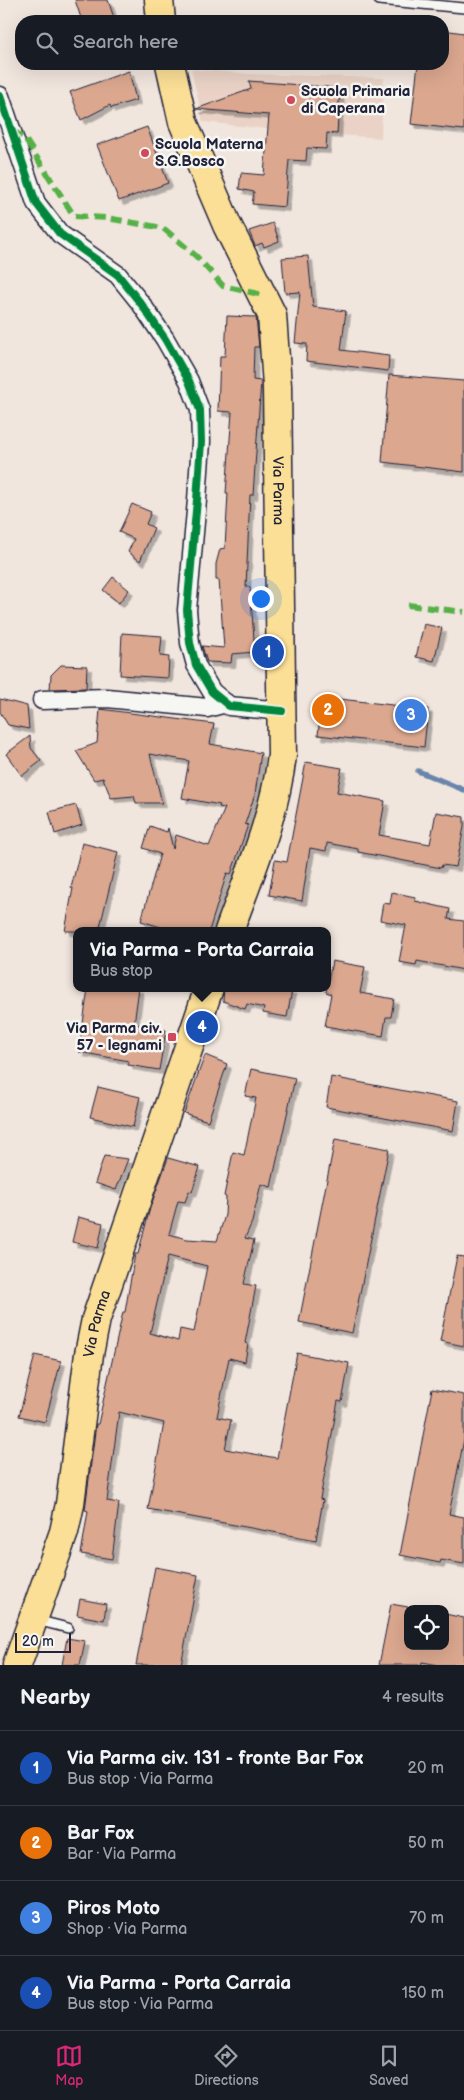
<!DOCTYPE html>
<meta charset="utf-8">
<style>
body{margin:0;font-family:"Balsamiq Sans",sans-serif;background:#20242c;color:#f1f3f6}
.controls{position:absolute;right:15px;bottom:15px;display:grid;overflow:hidden;border-radius:10px;box-shadow:0 5px 20px #0002}
.controls button{width:45px;height:45px;display:grid;place-items:center;padding:0;border:0;border-bottom:1px solid #363941;background:#171b24;color:#f1f3f6;font:25px sans-serif}
.scale{position:absolute;left:15px;bottom:12px;width:56px;box-sizing:border-box;padding-left:5px;border:2px solid #22223b;border-top:0;font-size:14px;line-height:18px;white-space:nowrap;color:#22223b;-webkit-text-stroke:4px #f6f6f2;paint-order:stroke}
.you{position:absolute;left:260px;top:598px;width:18px;height:18px;margin:-12px;border:4px solid #fff;border-radius:50%;background:#1a73e8;box-shadow:0 0 0 8px #1a73e833}
.badge{display:grid;place-items:center;width:32px;height:32px;border-radius:50%;background:#db2777;color:#fff;font-size:16px;font-weight:700}
.pin{position:absolute;translate:-50% -50%;border:2px solid #fff;box-shadow:0 1px 5px #0006}
.popup{position:absolute;left:73px;top:927px;width:258px;height:65px;box-sizing:border-box;display:grid;place-content:center;border-radius:10px;background:#171b24;filter:drop-shadow(0 1px 4px #0005);font-size:16px;white-space:nowrap;color:#9ea1a6}
.popup b{font-size:19px;color:#f1f3f6}
.popup::after{content:'';position:absolute;left:50%;top:100%;margin-left:-10px;border:10px solid transparent;border-top-color:#171b24}
.list{margin:0;padding:0;list-style:none}
h2{display:flex;justify-content:space-between;align-items:center;height:65px;margin:0;padding:0 20px;font-size:21px}
h2 small{font-size:16px;font-weight:400;color:#9ea1a6}
.list li{display:grid;grid-template-columns:32px 1fr auto;gap:15px;align-items:center;box-sizing:border-box;height:75px;padding:0 20px;border-top:1px solid #363941}
.list b{display:block;font-size:19px;white-space:nowrap}
.list p{margin:0;font-size:16px;white-space:nowrap;color:#9ea1a6}
.list em{font-size:16px;font-style:normal;color:#9ea1a6}
.icon{flex:none;width:28px;height:28px;fill:none;stroke:currentColor;stroke-width:2;stroke-linecap:round;stroke-linejoin:round}
.map{position:relative;flex:none;width:464px;height:1665px;overflow:hidden}
.search{position:absolute;background:#171b24;box-shadow:0 5px 20px #0002;left:15px;right:15px;top:15px;height:55px;display:flex;align-items:center;gap:12px;box-sizing:border-box;padding:0 18px;border-radius:20px;color:#9ea1a6;font-size:19px}
.sheet{height:365px;background:#171b24}
nav{display:flex;justify-content:space-around;align-items:center;box-sizing:border-box;height:70px;border-top:1px solid #363941;background:#171b24;font-size:14px;color:#9ea1a6}
nav a{display:grid;justify-items:center;gap:2px}
nav .on{color:#db2777}
.map>svg:first-child{display:block}
.built{fill:#ead3c6}
.lines{fill:none;stroke-linecap:round;stroke-linejoin:round}
.stream{stroke:#6b85ab;stroke-width:5.5}
.building{fill:#dba78f;stroke:#22223b;fill-rule:evenodd;filter:url(#shadow)}
.service-casing{stroke:#22223b;stroke-width:12}
.minor-casing{stroke:#22223b;stroke-width:21}
.primary-casing{stroke:#22223b;stroke-width:31}
.service{stroke:#f6f6f2;stroke-width:9}
.minor{stroke:#f6f6f2;stroke-width:18}
.primary{stroke:#fbdf96;stroke-width:28}
.quiet{stroke:#55b146;stroke-width:6;stroke-dasharray:12 6;stroke-linecap:butt}
.cycleway-casing{stroke:#f6f6f2;stroke-width:11}
.cycleway{stroke:#00873e;stroke-width:8}
.poi-dot{fill:#d1495b;stroke:#f6f6f2;stroke-width:2}
.labels{text-anchor:middle;dominant-baseline:central;stroke-width:5;stroke-linejoin:round;paint-order:stroke}
.poi-label{font-size:15px;font-weight:bold;fill:#22223b;stroke:#f6f6f2;text-anchor:start}
.street-label{font-size:15px;fill:#22223b;stroke:#f6f6f2}
</style>
<div class="map">
<svg width="464" height="1665" viewBox="0 0 464 1665">
<defs>
<filter id="shadow"><feDropShadow dx="4.5" dy="4.5" stdDeviation="0" flood-color="#0004"/></filter>
</defs>
<rect width="100%" height="100%" fill="#f1e6de"/>
<filter id="ink" filterUnits="userSpaceOnUse"><feTurbulence type="fractalNoise" baseFrequency=".02" numOctaves="2"/><feDisplacementMap in="SourceGraphic" scale="10" xChannelSelector="R" yChannelSelector="G"/><feConvolveMatrix kernelMatrix="1 2 1 2 8 2 1 2 1" color-interpolation-filters="sRGB"/></filter>
<g filter="url(#ink)">
<!-- built -->
<path class="built" d="M191 69 250 74 384 78 381 138 293 132 203 122Z"/>
<g class="lines">
<!-- stream -->
<path class="stream" d="M418 771 464 790"/>
</g>
<!-- building -->
<path class="building" d="M75 0H108L115 21H82Z
M443 30 464 33V130L411 124 418 64H443Z
M129 71 136 100 111 108 110 105 81 120 70 92Z
M249 81 340 88 337 134 327 133 326 149 307 148 306 161 289 160 285 207 252 204 254 192 239 189 241 173 264 175 269 115 196 109 251 89Z
M147 127 168 183 119 201 97 145Z
M273 223 279 241 264 247 262 243 255 246 249 231Z
M308 256 313 307 346 311 341 350 389 356 388 371 306 361 307 344 295 343 300 292 285 293 282 258Z
M227 316 256 317 259 347H254L253 380 261 381 253 495H250L246 587H250L255 652 232 654 231 663 207 662 202 646 224 648 219 580H216V564L220 549 225 548 228 493H226L232 412 218 411 220 356H225Z
M389 375 464 381V472L382 462Z
M132 504 151 512 146 524 154 528 140 561 128 552 134 539 119 532Z
M113 577 129 590 119 603 103 590Z
M424 624 442 628 434 661 416 657Z
M122 633 162 636 160 656 169 657 168 678 120 675Z
M61 665 87 666 86 688 50 689 51 675Z
M322 697 428 709 424 747 318 735Z
M0 699 27 706 29 729 8 725 0 712Z
M100 709 214 724 210 744 261 753 255 794 245 824 248 825 231 874 227 873 209 931H174L141 921 160 854 143 848 150 826 167 832 168 828 173 849 176 835 209 846 225 808 219 807 220 805 182 798 189 761 150 754 162 803H136L134 796 111 798 103 778 94 780 76 751 97 743Z
M30 736 31 748 41 761 22 776 6 754Z
M306 762 342 768 337 792 385 801 379 835 430 844 436 812 464 817V827L456 867 442 865 441 868 358 852V849L327 843 326 851 310 848 302 901 269 895 275 860 287 862Z
M76 805 82 825 55 834 49 812Z
M82 843 118 852 99 931H65L73 888H71Z
M392 892 415 897V901L450 909 448 919 464 921V970L417 961 416 965 399 962 406 925 380 920 383 903 390 904Z
M332 961 365 967 360 993 394 999 391 1017H386L383 1036 325 1026 331 994 326 992Z
M88 988H139L134 1024 166 1030 159 1070 128 1065 129 1061 79 1052Z
M224 988 292 990 287 1017 263 1013 264 1008 247 1004 245 1009 223 1001Z
M205 1055 227 1064 208 1121 184 1113Z
M251 1069 295 1078 271 1187 261 1184 252 1222 245 1238 254 1240 244 1284 256 1286 245 1343 248 1344 245 1362 229 1358 217 1417 231 1420 225 1449 277 1458 297 1353 349 1363 342 1402 338 1401 320 1499 323 1500 316 1540 148 1509 164 1423 119 1412 107 1501 119 1503 112 1559 81 1554 88 1511 85 1510 96 1424H98L123 1312H125L135 1254H138L150 1208 168 1158 200 1167 192 1192 189 1191 185 1202 178 1201 169 1234 187 1239 217 1241 225 1215 226 1197 224 1196 233 1152 244 1155 256 1098 245 1096ZM168 1256 207 1266 194 1332 180 1329 178 1341 150 1333Z
M331 1077 458 1101 453 1131 326 1107Z
M98 1087 140 1097 133 1127 90 1117Z
M335 1139 389 1149 352 1333 299 1322Z
M104 1156 128 1159 116 1190 95 1183Z
M78 1217 103 1223 98 1248 72 1242Z
M457 1256 464 1257V1346L440 1341Z
M35 1355 61 1361 45 1422 19 1416Z
M432 1389 464 1395V1439L449 1514 464 1517V1564L441 1560 440 1563 400 1555Z
M155 1567 198 1575 181 1665H136Z
M80 1599 106 1604 104 1620 77 1615Z
M391 1604 408 1607V1646H445V1614L464 1618V1665H439L422 1662 421 1665H379Z
M67 1638 85 1641 80 1665H62Z"/>
<g class="lines">
<defs>
<path id="service" d="M379 0 464 8
M36 1620 68 1628"/>
<path id="minor" d="M0 96 36 203 60 234 118 275 142 305 165 339 189 381 200 410 201 442 197 500 187 610 190 643 196 665 212 692 229 706 282 711
M42 700 107 698 207 708 226 703"/>
<g id="primary">
<path d="M159 0 161 21"/>
<path id="s1" d="M170 64 183 122 227 225 272 315 277 386 282 755C275 816 250 873 229 931"/>
<path id="s2" d="M17 1665 64 1532 70 1504 89 1354 96 1319 209 988"/>
</g>
</defs>
<!-- service casing -->
<use href="#service" class="service-casing"/>
<!-- minor casing -->
<use href="#minor" class="minor-casing"/>
<!-- primary casing -->
<use href="#primary" class="primary-casing"/>
<!-- service -->
<use href="#service" class="service"/>
<!-- minor -->
<use href="#minor" class="minor"/>
<!-- primary -->
<use href="#primary" class="primary"/>
<!-- quiet -->
<path class="quiet" d="M12 130 25 139 74 216 107 218 163 228 196 256 223 286 263 295
M408 605 464 612"/>
<defs>
<path id="cycleway" d="M0 96 36 203 60 234 118 275 142 305 165 339 189 381 200 410 201 442 197 500 187 610 190 643 196 665 212 692 229 706 282 711"/>
</defs>
<!-- cycleway casing -->
<use href="#cycleway" class="cycleway-casing"/>
<!-- cycleway -->
<use href="#cycleway" class="cycleway"/>
</g>
</g>
<!-- markers -->
<g class="poi-dot">
<circle cx="291" cy="100" r="5"/>
<circle cx="145" cy="153" r="5"/>
<rect x="167" y="1032" width="10" height="10" rx="2.5"/>
</g>
<g class="labels">
<!-- poi labels -->
<g class="poi-label">
<text x="301" y="91">Scuola Primaria<tspan x="301" dy="17">di Caperana</tspan></text>
<text x="155" y="144">Scuola Materna<tspan x="155" dy="17">S.G.Bosco</tspan></text>
<text x="162" y="1028" text-anchor="end">Via Parma civ.<tspan x="162" dy="17">57 - legnami</tspan></text>
</g>
<!-- street labels -->
<g class="street-label">
<text stroke="none"><textPath href="#s1" startOffset="448">Via Parma</textPath></text>
<text stroke="none"><textPath href="#s2" startOffset="352">Via Parma</textPath></text>
</g>
</g>
</svg>
<div class="controls">
<button><svg class="icon" aria-label="locate" viewBox="0 0 24 24"><circle cx="12" cy="12" r="6"/><path d="M12 2v4M12 18v4M2 12h4M18 12h4"/></svg></button>
</div>
<div class="scale">20 m</div>
<div class="you"></div>
<div class="pin badge" style="left:268px;top:652px;background:#1a4fb4">1</div>
<div class="pin badge" style="left:328px;top:710px;background:#e8710a">2</div>
<div class="pin badge" style="left:411px;top:715px;background:#3f7fe0">3</div>
<div class="pin badge" style="left:202px;top:1027px;background:#1a4fb4">4</div>
<div class="popup"><b>Via Parma - Porta Carraia</b>Bus stop</div>
<div class="search"><svg class="icon" aria-label="search" viewBox="0 0 24 24"><circle cx="10" cy="10" r="6"/><path d="M15 15l6 6"/></svg>Search here</div>
</div>
<section class="sheet">
<h2>Nearby<small>4 results</small></h2>
<ul class="list">
<li><span class="badge" style="background:#1a4fb4">1</span><div><b>Via Parma civ. 131 - fronte Bar Fox</b><p>Bus stop · Via Parma</p></div><em>20 m</em></li>
<li><span class="badge" style="background:#e8710a">2</span><div><b>Bar Fox</b><p>Bar · Via Parma</p></div><em>50 m</em></li>
<li><span class="badge" style="background:#3f7fe0">3</span><div><b>Piros Moto</b><p>Shop · Via Parma</p></div><em>70 m</em></li>
<li><span class="badge" style="background:#1a4fb4">4</span><div><b>Via Parma - Porta Carraia</b><p>Bus stop · Via Parma</p></div><em>150 m</em></li>
</ul>
</section>
<nav>
<a class="on"><svg class="icon" aria-label="map" viewBox="0 0 24 24"><path d="M3 6l6-2 6 2 6-2v14l-6 2-6-2-6 2zM9 4v14M15 6v14"/></svg>Map</a>
<a><svg class="icon" aria-label="directions" viewBox="0 0 24 24"><path d="M12 3l9 9-9 9-9-9zM9 14v-3h6M13 9l2 2-2 2"/></svg>Directions</a>
<a><svg class="icon" aria-label="saved" viewBox="0 0 24 24"><path d="M7 4h10v16l-5-4-5 4z"/></svg>Saved</a>
</nav>
